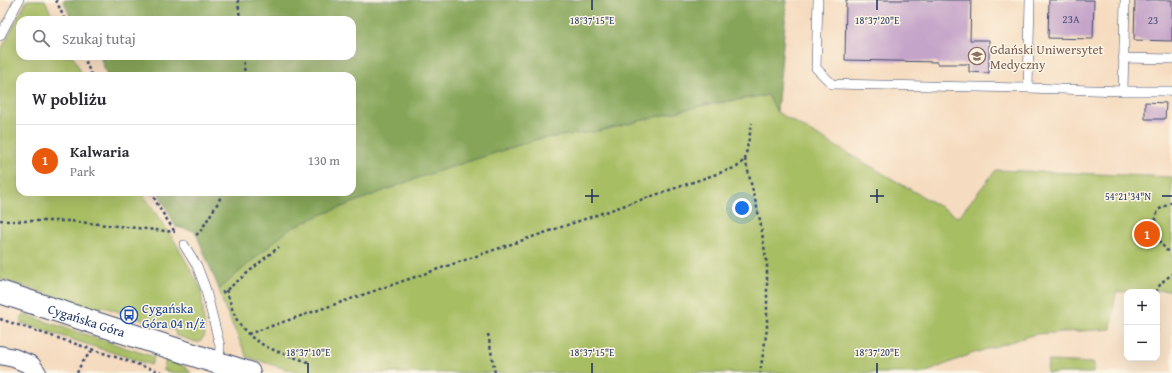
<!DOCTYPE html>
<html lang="pl">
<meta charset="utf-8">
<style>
body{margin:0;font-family:"Gentium Book Plus",serif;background:#f2f2f3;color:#2b2b33}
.controls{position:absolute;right:12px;bottom:12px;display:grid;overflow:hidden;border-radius:8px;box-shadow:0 4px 16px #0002}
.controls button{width:36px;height:36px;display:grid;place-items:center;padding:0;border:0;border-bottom:1px solid #e1e1e2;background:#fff;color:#2b2b33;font:20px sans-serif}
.you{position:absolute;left:742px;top:208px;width:14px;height:14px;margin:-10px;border:3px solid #fff;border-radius:50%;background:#1a73e8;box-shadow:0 0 0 6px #1a73e833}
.badge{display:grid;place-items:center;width:26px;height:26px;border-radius:50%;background:#ea580c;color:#fff;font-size:13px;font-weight:700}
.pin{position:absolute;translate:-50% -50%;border:2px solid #fff;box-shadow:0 1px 4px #0006}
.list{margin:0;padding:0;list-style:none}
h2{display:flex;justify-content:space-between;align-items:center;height:52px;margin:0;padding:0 16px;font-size:17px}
h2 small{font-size:13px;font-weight:400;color:#7c7c81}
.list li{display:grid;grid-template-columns:26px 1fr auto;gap:12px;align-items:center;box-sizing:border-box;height:72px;padding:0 16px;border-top:1px solid #e1e1e2}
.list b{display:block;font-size:15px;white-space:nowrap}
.list p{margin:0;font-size:13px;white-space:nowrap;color:#7c7c81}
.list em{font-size:13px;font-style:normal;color:#7c7c81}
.icon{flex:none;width:22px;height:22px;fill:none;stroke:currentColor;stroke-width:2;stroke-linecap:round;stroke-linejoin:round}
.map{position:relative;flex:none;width:1172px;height:373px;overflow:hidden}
.search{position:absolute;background:#fff;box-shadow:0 4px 16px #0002;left:16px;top:16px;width:340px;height:44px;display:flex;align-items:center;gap:10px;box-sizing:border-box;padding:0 14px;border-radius:12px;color:#7c7c81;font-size:15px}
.panel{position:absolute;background:#fff;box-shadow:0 4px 16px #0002;left:16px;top:72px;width:340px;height:124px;border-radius:12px}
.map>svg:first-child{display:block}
.green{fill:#a8be63;stroke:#627660}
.forest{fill:#86a559;stroke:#506a5c}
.building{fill:#c5a4c9}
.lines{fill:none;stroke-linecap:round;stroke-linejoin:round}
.lane-casing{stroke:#3c496d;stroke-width:10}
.street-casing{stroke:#3c496d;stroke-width:20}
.secondary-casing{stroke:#3c496d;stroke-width:24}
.path{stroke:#3c496d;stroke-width:2.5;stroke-dasharray:3 3;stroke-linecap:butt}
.lane{stroke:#fff;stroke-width:9}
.street{stroke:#fff;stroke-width:18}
.secondary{stroke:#fff;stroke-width:22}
.ticks{fill:none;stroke:#1b2f5e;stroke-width:1.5}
.labels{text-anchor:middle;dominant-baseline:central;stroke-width:3;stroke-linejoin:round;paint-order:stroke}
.number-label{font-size:11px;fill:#464c79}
.education-label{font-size:13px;fill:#785e54;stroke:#fcf5e5;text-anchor:start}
.transit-label{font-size:13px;fill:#164399;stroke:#fcf5e5;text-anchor:start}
.street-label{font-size:13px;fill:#1b2f5e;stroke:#fcf5e5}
.ticks-label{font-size:10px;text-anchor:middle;fill:#1b2f5e;stroke:#fcf5e5;stroke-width:3;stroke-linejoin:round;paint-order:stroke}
</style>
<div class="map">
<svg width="1172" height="373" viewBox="0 0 1172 373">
<rect width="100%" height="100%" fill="#fcf5e5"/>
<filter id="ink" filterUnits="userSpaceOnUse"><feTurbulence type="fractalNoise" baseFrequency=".025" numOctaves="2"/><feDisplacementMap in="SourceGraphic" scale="8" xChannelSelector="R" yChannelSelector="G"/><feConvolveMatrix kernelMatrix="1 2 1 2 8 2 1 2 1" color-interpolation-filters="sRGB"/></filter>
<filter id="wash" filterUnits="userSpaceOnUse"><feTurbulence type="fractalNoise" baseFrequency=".012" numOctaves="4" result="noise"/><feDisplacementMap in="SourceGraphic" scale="16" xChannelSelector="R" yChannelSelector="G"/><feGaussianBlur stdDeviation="0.9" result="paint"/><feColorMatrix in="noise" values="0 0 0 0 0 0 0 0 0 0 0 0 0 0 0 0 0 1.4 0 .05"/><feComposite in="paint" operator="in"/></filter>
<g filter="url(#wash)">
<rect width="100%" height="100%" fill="#f5dbbf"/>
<!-- green -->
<path class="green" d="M27 0H45L54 20H20V56H73L83 76H20V192H142L146 199 174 240 201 288 205 335 200 342H196L175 335 176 331 101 306 99 311 0 279V52Z
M768 95 777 112 958 217 996 170 1172 177V290L1116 292 1111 329 1036 334 971 354 924 373H299L247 357 224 306 219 289 288 230 318 216 417 178 538 139 599 131 704 105Z
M23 314 154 357 151 365 21 323Z
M166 360C176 363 185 365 191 373H174L163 370Z
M1048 361 1094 363 1093 373H1047Z"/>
<!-- forest -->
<path class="forest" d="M63 0H787L777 112 768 95 704 105 599 131 538 139 417 178 318 216 288 230 219 289 195 231 176 227 158 192H352V76H107L100 56H352V20H72Z"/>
<g id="blocks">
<!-- building -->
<path class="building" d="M846 0H971L970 40H989V73L969 72V64H937V62L845 60Z
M1049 0H1094L1093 39 1048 38Z
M1135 0H1172V41L1134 40Z
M1145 102 1166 103 1165 119H1145Z"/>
</g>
</g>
<g filter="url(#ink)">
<use href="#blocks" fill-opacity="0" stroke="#3c496d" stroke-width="1"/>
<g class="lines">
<defs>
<path id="lane" d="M818 0 816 68 832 84 1028 88 1030 0
M0 36 19 0
M1123 58 1172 59
M1028 88 1123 91 1125 0
M1123 91H1172
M184 245 197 266 205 287 220 346 219 363"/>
<path id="street" d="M0 355 14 358 31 365 37 373"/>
<g id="secondary">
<path id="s1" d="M0 292 249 373"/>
</g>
</defs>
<!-- lane casing -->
<use href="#lane" class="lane-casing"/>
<!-- street casing -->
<use href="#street" class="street-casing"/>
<!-- secondary casing -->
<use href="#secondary" class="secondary-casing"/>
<!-- path -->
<path class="path" d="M56 0 65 20
M238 0 240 20
M83 56 92 76
M243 56 245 76
M745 159 760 220 767 265V329L760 373
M151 192 160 209 175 232
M1172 202 1158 210 1156 217 1155 235 1166 250 1172 252
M0 220 8 221H69L175 232
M196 235 200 232 219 201 222 192
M226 290C230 300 232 311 237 320 254 348 283 353 311 363
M1156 292 1161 283 1172 274
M222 293C242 279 259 262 279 247
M0 319 164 373
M1157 323V333
M248 334 737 167 745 159 752 123
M488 334 495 373
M77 373 82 362 93 350"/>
<!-- lane -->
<use href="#lane" class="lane"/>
<!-- street -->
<use href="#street" class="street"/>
<!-- secondary -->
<use href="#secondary" class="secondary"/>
</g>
</g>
<!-- ticks -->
<path class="ticks" d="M592 0V10M877 0V10M592 189V203M877 189V203M585 196H599M870 196H884M1162 196H1172M308 363V373M592 363V373M877 363V373"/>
<!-- icons -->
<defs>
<symbol id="university-ring" viewBox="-11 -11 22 22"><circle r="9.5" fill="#fcf5e5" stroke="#8d6e63" stroke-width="1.5"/><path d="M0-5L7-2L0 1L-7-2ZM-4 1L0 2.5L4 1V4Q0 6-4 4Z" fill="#8d6e63"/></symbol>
<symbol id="bus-ring" viewBox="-11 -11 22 22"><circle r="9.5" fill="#fcf5e5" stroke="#1a4fb4" stroke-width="1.5"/><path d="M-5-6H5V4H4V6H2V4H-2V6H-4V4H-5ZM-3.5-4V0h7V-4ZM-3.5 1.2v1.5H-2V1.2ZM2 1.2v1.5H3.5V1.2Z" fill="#1a4fb4"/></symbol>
</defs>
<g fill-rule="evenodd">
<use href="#university-ring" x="967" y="46" width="20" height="20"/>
<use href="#bus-ring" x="119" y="305" width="20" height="20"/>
</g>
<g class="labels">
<!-- number labels -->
<g class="number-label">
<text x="1071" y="19">23A</text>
<text x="1153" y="20">23</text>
</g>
<!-- education labels -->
<g class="education-label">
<text x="990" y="49">Gdański Uniwersytet<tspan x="990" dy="15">Medyczny</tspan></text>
</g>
<!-- transit labels -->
<g class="transit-label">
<text x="142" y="308">Cygańska<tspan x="142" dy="15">Góra 04 n/ż</tspan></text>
</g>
<!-- street labels -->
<g class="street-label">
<text stroke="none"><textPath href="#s1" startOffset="91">Cygańska Góra</textPath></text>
</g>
</g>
<g class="ticks-label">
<text x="592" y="24">18°37'15"E</text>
<text x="877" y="24">18°37'20"E</text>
<text x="1128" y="200">54°21'34"N</text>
<text x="308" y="356">18°37'10"E</text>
<text x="592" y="356">18°37'15"E</text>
<text x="877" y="356">18°37'20"E</text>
</g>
</svg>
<div class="controls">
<button>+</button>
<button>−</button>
</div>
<div class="you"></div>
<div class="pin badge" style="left:1147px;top:234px">1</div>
<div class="search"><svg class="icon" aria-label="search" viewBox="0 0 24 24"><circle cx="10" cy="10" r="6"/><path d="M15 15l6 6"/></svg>Szukaj tutaj</div>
<section class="panel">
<h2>W pobliżu<small></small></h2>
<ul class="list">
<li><span class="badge">1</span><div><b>Kalwaria</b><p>Park</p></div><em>130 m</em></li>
</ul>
</section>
</div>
